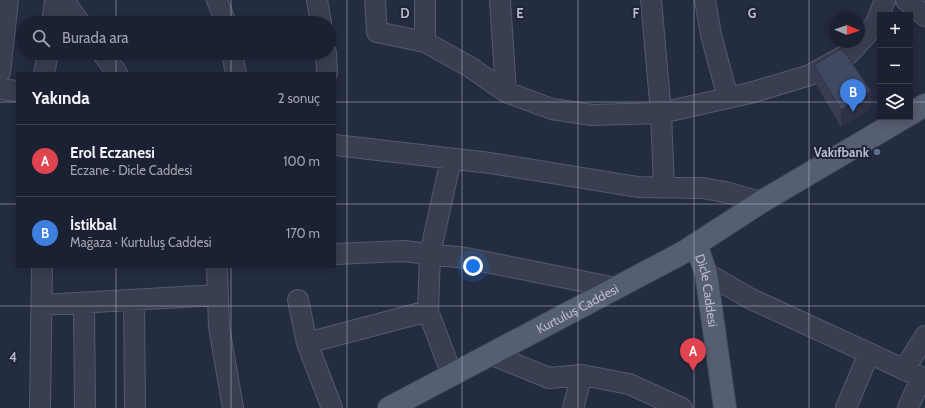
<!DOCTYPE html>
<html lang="tr">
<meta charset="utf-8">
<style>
body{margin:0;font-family:Cabin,sans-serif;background:#282e3e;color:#f1f3f6}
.controls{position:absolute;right:12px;top:12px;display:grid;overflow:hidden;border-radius:0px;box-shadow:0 2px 10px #0003}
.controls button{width:36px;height:36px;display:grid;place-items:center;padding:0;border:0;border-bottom:1px solid #393e4d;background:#1b2132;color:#f1f3f6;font:20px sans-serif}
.compass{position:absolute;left:829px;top:12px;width:36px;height:36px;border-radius:50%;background:#1b2132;box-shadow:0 2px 10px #0003;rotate:92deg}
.you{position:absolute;left:473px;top:266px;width:14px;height:14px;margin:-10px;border:3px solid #fff;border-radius:50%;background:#1a73e8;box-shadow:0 0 0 6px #1a73e833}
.badge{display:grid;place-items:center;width:26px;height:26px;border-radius:50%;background:#0b8043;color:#fff;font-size:13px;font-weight:700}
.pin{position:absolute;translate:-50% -33px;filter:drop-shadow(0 1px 2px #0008)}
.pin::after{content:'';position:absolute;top:21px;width:14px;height:12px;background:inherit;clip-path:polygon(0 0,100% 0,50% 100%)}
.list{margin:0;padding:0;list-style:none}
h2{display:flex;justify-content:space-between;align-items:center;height:52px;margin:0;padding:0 16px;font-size:17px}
h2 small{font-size:13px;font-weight:400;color:#a0a3ac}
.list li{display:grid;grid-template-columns:26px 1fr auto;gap:12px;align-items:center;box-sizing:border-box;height:72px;padding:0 16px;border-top:1px solid #393e4d}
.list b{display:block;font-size:15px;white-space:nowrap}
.list p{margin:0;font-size:13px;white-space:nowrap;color:#a0a3ac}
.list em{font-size:13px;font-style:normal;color:#a0a3ac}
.icon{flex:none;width:22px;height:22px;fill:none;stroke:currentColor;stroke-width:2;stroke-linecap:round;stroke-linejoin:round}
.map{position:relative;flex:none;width:925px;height:408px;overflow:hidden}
.search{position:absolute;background:#1b2132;box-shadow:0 2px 10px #0003;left:16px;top:16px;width:320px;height:44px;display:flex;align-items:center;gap:10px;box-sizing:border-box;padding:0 14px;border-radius:22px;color:#a0a3ac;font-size:15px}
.panel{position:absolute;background:#1b2132;box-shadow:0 2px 10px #0003;left:16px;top:72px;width:320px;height:196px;border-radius:0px}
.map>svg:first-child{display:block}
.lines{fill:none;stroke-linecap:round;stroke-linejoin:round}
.minor-casing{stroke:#535a6c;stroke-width:22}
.major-casing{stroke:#42485a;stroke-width:24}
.minor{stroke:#383f51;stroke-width:20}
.major{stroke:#565e71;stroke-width:22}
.wall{fill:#373e54}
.shaded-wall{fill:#2d3245}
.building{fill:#404862;stroke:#2d3245}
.grid{fill:none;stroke:#b5bacc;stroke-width:1;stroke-opacity:0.55}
.service-dot{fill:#5c6f8a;stroke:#1d2436;stroke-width:1.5}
.labels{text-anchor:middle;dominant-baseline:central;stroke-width:4;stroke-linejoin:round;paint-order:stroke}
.poi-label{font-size:13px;font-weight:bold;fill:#b5bacc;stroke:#1d2436;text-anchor:end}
.street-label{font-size:13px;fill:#b5bacc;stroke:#1d2436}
.grid-label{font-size:13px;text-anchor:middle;font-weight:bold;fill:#b5bacc;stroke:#1d2436;stroke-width:4;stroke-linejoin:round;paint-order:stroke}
</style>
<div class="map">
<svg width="925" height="408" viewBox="0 0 925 408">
<rect width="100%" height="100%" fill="#242c42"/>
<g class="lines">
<defs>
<path id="minor" d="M61 0 66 3 80 23
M217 0 226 23
M317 0 321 23
M375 0 377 32 425 42 470 67 506 92 500 0
M705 0 711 35 728 98
M906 0 925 16
M52 23 55 0
M425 42V0
M102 53 117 73
M232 53 236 73
M326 53 327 73
M0 72 8 0
M44 73 48 53
M0 89 17 91
M506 92 552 109 592 115 661 113 651 0
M335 145 490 163 638 187 702 188 725 192 761 202
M451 159 430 254 428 311 452 375
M664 188 661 113 750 93 810 75 850 53 875 25 885 0
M335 254 403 251 466 258 616 288
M217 267 219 327 233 408
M706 273 749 298 925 379
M134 300 135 408
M298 300 307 343
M84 303 85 408
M42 305 218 295
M490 354 549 378 582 375 629 384 682 408
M904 370 925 336
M40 408 42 267
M332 408 307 343 428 311
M573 408 582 375
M846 408 869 353
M908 408 921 378"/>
<g id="major">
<path d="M910 114 925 105"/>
<path id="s1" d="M696 244 706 273 725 408"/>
<path id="s2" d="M389 408 684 252 761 202 905 117"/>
</g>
</defs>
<!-- minor casing -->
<use href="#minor" class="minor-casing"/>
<!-- major casing -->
<use href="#major" class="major-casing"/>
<!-- minor -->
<use href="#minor" class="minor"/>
<!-- major -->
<use href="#major" class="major"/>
</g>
<!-- wall -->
<path class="wall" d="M814 65 871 108 841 127 814 81Z"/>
<!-- shaded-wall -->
<path class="shaded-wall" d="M871 91V108L841 127V110Z"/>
<!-- building -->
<path class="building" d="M842 48 871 91 841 110 814 65Z"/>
<!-- grid -->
<path class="grid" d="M116 0V23M231 0V23M347 0V408M462 0V408M578 0V408M694 0V408M809 0V408M116 53V73M231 53V73M0 102H17M335 102H880M910 102H925M0 204H17M335 204H925M116 267V408M231 267V408M0 306H925"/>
<!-- markers -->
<circle class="service-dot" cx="877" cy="152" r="4"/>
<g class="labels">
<!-- poi labels -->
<g class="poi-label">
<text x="869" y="152">Vakıfbank</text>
</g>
<!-- street labels -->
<g class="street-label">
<text stroke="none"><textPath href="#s1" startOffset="48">Dicle Caddesi</textPath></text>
<text stroke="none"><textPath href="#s2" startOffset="213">Kurtuluş Caddesi</textPath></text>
</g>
</g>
<g class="grid-label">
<text x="405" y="18">D</text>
<text x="520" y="18">E</text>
<text x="636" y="18">F</text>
<text x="752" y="18">G</text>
<text x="13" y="362">4</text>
</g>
</svg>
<div class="controls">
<button>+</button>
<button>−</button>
<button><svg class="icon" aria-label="layers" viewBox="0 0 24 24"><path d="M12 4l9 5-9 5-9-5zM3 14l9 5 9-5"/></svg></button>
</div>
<svg class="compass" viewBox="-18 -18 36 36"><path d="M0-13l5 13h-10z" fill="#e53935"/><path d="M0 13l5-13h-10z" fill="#a0a3ac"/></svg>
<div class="you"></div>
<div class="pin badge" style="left:693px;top:371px;background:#e0444e">A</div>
<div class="pin badge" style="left:853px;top:112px;background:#3f7fe0">B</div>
<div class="search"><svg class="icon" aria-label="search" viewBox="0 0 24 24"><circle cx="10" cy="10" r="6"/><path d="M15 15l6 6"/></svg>Burada ara</div>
<section class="panel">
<h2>Yakında<small>2 sonuç</small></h2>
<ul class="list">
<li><span class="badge" style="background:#e0444e">A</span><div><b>Erol Eczanesi</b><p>Eczane · Dicle Caddesi</p></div><em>100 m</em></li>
<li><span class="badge" style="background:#3f7fe0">B</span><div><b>İstikbal</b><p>Mağaza · Kurtuluş Caddesi</p></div><em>170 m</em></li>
</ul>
</section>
</div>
